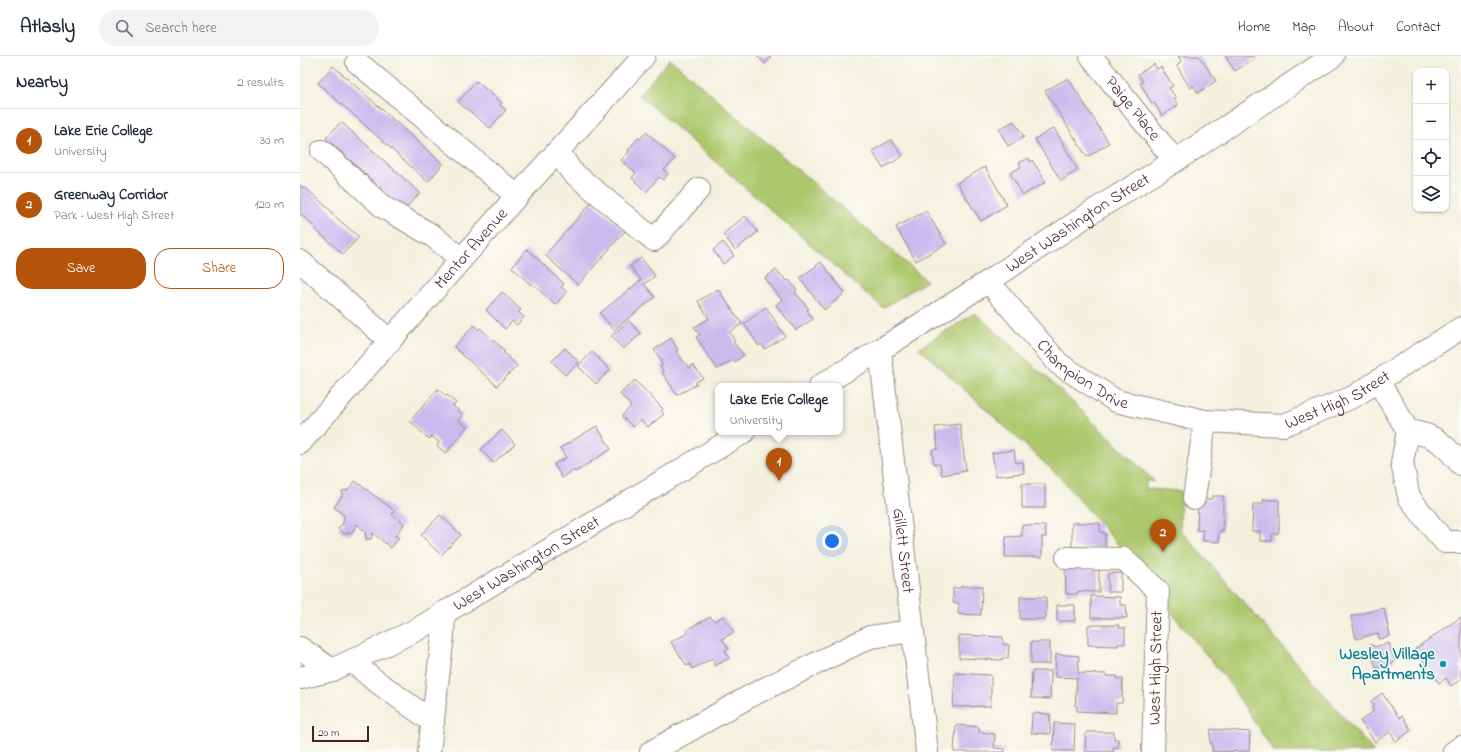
<!DOCTYPE html>
<meta charset="utf-8">
<style>
body{margin:0;font-family:"Indie Flower",sans-serif;background:#f2f2f3;color:#1f2937}
.controls{position:absolute;right:12px;top:12px;display:grid;overflow:hidden;border-radius:8px;box-shadow:0 1px 3px #0004}
.controls button{width:36px;height:36px;display:grid;place-items:center;padding:0;border:0;border-bottom:1px solid #e0e1e3;background:#fff;color:#1f2937;font:20px sans-serif}
.scale{position:absolute;left:12px;bottom:10px;width:57px;box-sizing:border-box;padding-left:4px;border:2px solid #4a1f2b;border-top:0;font-size:11px;line-height:14px;white-space:nowrap;color:#4a1f2b;-webkit-text-stroke:3px #fdfcf7;paint-order:stroke}
.you{position:absolute;left:532px;top:485px;width:14px;height:14px;margin:-10px;border:3px solid #fff;border-radius:50%;background:#1a73e8;box-shadow:0 0 0 6px #1a73e833}
.badge{display:grid;place-items:center;width:26px;height:26px;border-radius:50%;background:#b45309;color:#fff;font-size:13px;font-weight:700}
.pin{position:absolute;translate:-50% -33px;filter:drop-shadow(0 1px 2px #0008)}
.pin::after{content:'';position:absolute;top:21px;width:14px;height:12px;background:inherit;clip-path:polygon(0 0,100% 0,50% 100%)}
.popup{position:absolute;left:415px;top:327px;width:128px;height:52px;box-sizing:border-box;display:grid;place-content:center;border-radius:8px;background:#fff;filter:drop-shadow(0 1px 3px #0005);font-size:13px;white-space:nowrap;color:#747a83}
.popup b{font-size:15px;color:#1f2937}
.popup::after{content:'';position:absolute;left:50%;top:100%;margin-left:-8px;border:8px solid transparent;border-top-color:#fff}
.list{margin:0;padding:0;list-style:none}
h2{display:flex;justify-content:space-between;align-items:center;height:52px;margin:0;padding:0 16px;font-size:17px}
h2 small{font-size:13px;font-weight:400;color:#747a83}
.list li{display:grid;grid-template-columns:26px 1fr auto;gap:12px;align-items:center;box-sizing:border-box;height:64px;padding:0 16px;border-top:1px solid #e0e1e3}
.list b{display:block;font-size:15px;white-space:nowrap}
.list p{margin:0;font-size:13px;white-space:nowrap;color:#747a83}
.list em{font-size:13px;font-style:normal;color:#747a83}
.actions{display:flex;gap:8px;padding:12px 16px}
.actions a{flex:1;padding:9px 0;border:1px solid #b45309;border-radius:16px;text-align:center;font-size:14px;color:#b45309}
.actions .main{background:#b45309;color:#fff}
.icon{flex:none;width:22px;height:22px;fill:none;stroke:currentColor;stroke-width:2;stroke-linecap:round;stroke-linejoin:round}
.map{position:relative;flex:none;width:1161px;height:696px;overflow:hidden}
header{display:flex;align-items:center;gap:24px;box-sizing:border-box;height:56px;padding:0 20px;background:#fff;border-bottom:1px solid #e0e1e3}
header strong{font-size:19px}
nav{display:flex;gap:22px;margin-inline-start:auto;font-size:14px}
.search{width:280px;height:36px;background:#f2f2f3;display:flex;align-items:center;gap:10px;box-sizing:border-box;padding:0 14px;border-radius:22px;color:#747a83;font-size:15px}
main{display:flex}
aside{flex:1;background:#fff}
.map>svg:first-child{display:block}
.green{fill:#adc76c;stroke:#7c734c}
.building{fill:#c9bbed}
.lines{fill:none;stroke-linecap:round;stroke-linejoin:round}
.minor-casing{stroke:#9e8884;stroke-width:24}
.major-casing{stroke:#9e8884;stroke-width:24}
.minor{stroke:#fff;stroke-width:22}
.major{stroke:#fff;stroke-width:22}
.culture-dot{fill:#0f9aa8;stroke:#fdfcf7;stroke-width:1.5}
.labels{text-anchor:middle;dominant-baseline:central;stroke-width:3;stroke-linejoin:round;paint-order:stroke}
.street-label{font-size:17px;fill:#4a1f2b;stroke:#fdfcf7}
.culture-label{font-size:17px;font-weight:bold;fill:#0d838f;stroke:#fdfcf7;text-anchor:end}
</style>
<header>
<strong>Atlasly</strong>
<div class="search"><svg class="icon" aria-label="search" viewBox="0 0 24 24"><circle cx="10" cy="10" r="6"/><path d="M15 15l6 6"/></svg>Search here</div>
<nav><a>Home</a><a>Map</a><a>About</a><a>Contact</a></nav>
</header>
<main>
<aside>
<h2>Nearby<small>2 results</small></h2>
<ul class="list">
<li><span class="badge">1</span><div><b>Lake Erie College</b><p>University</p></div><em>30 m</em></li>
<li><span class="badge">2</span><div><b>Greenway Corridor</b><p>Park · West High Street</p></div><em>120 m</em></li>
</ul>
<div class="actions"><a class="main">Save</a><a>Share</a></div>
</aside>
<div class="map">
<svg width="1161" height="696" viewBox="0 0 1161 696">
<rect width="100%" height="100%" fill="#fdfcf7"/>
<filter id="ink" filterUnits="userSpaceOnUse"><feTurbulence type="fractalNoise" baseFrequency=".025" numOctaves="2"/><feDisplacementMap in="SourceGraphic" scale="8" xChannelSelector="R" yChannelSelector="G"/><feConvolveMatrix kernelMatrix="1 2 1 2 8 2 1 2 1" color-interpolation-filters="sRGB"/></filter>
<filter id="wash" filterUnits="userSpaceOnUse"><feTurbulence type="fractalNoise" baseFrequency=".012" numOctaves="4" result="noise"/><feDisplacementMap in="SourceGraphic" scale="16" xChannelSelector="R" yChannelSelector="G"/><feGaussianBlur stdDeviation="0.9" result="paint"/><feColorMatrix in="noise" values="0 0 0 0 0 0 0 0 0 0 0 0 0 0 0 0 0 1.4 0 .05"/><feComposite in="paint" operator="in"/></filter>
<g filter="url(#wash)">
<rect width="100%" height="100%" fill="#f3f0dd"/>
<!-- green -->
<path class="green" d="M370 3 627 225 583 252 339 39Z
M675 257 758 332 854 425H846V433L881 435 880 473 1074 696H974L925 621 879 566 845 520 760 421 619 292Z"/>
<g id="blocks">
<!-- building -->
<path class="building" d="M457 0H471L465 8Z
M878 0H899L916 25 898 37 894 30 890 32 877 10 881 5Z
M925 0H954L955 2 935 15Z
M854 8 857 13 861 11 873 30 869 32 876 42 874 43 878 49 862 60 854 46 852 48 840 27 843 26 838 18Z
M33 10 143 108 128 126 18 27Z
M768 22 809 87 787 101 745 35Z
M176 25 202 47 200 49 206 54 190 72 158 46Z
M714 65 724 81 708 90 699 73Z
M41 66 120 137 104 154 26 82Z
M754 72 778 114 761 125 735 83Z
M346 76 375 103 364 114 368 118 363 124 359 121 346 136 332 122 336 117 321 104 329 96 328 94 338 82 340 83Z
M591 84 603 100 583 112 572 95Z
M729 102 730 106 732 104 746 126 723 139 710 117 721 111 719 107Z
M685 111 707 149 681 165 657 127Z
M0 129 4 133 6 132 32 156 31 157 59 181 43 198 15 173 16 172 0 158Z
M292 146 325 175 278 229 245 199Z
M626 155 646 188 616 205 596 171Z
M445 160 458 176 435 194 423 178Z
M423 186 434 200 423 208 413 194Z
M227 193 264 228 261 231 267 236 255 249 232 227 231 229 212 211Z
M341 202 355 220 344 228 355 241 314 274 300 257 341 224 330 210Z
M521 206 545 237 524 254 500 222Z
M476 214 487 225 489 224 497 234 495 236 509 253 507 254 513 263 496 274 476 249 482 244 465 222Z
M418 233 442 268 429 276 435 285 433 286 444 299 434 306 433 304 417 313 396 281 400 279 394 271 409 263 398 245Z
M202 236 221 254 218 256 224 261 217 269 212 265 205 273 186 254Z
M466 251 485 280 465 293 461 288 459 290 444 268Z
M329 265 341 278 323 293 311 280Z
M174 269 179 274 180 272 205 295 203 296 217 310 197 330 154 291Z
M371 282 378 294 376 295 389 312 393 309 403 322 396 326V329L377 339 362 316 363 315 360 310 363 309 360 306 362 305 354 294Z
M265 292 279 306 265 319 252 305Z
M292 296 310 314 296 328 278 310Z
M335 324 363 353 361 355 364 358 348 371 341 364 333 371 322 360 331 350 320 338Z
M138 333 146 340 147 339 156 347 153 350 163 359 158 364 167 371 146 397 137 390 139 386 132 380 129 383 110 365Z
M660 368 666 415 642 419 640 408H634L632 394 638 393 635 371Z
M297 370 311 393 275 416 274 414 262 422 254 408 266 402 260 392Z
M202 374 215 388 193 407 181 393Z
M714 394 716 407 723 406 724 417 696 420 692 397Z
M55 425 95 455 92 458 104 468 95 480 99 482 91 492 73 477 71 483H66L65 476 57 468 52 477 45 478 38 473 43 467 44 459 34 451 42 440V435L48 434Z
M722 428H745V452H722Z
M912 440H923V475H919V486L903 485V474L897 475 898 443H912Z
M963 444H979V475H978V478H972V485H960V475H952L953 448H963Z
M140 459 161 479 141 499 121 479Z
M772 467H800V476L805 477V492L772 491Z
M722 469 745 470 746 481H742V501H705L706 481 722 480Z
M787 508V513H799V536L778 535V538H766L765 510Z
M808 517H821V536H808Z
M661 530H682L681 559 658 558 659 547H653V532H661Z
M791 540 820 541V549H826L827 562H791Z
M720 541H746V563H720Z
M757 549H775V565H757Z
M1084 552 1090 580 1079 583 1078 577 1056 583 1051 560Z
M423 560 434 576 422 583 429 593 425 594 429 602 415 610 413 607 415 605 413 602 392 613 390 608 387 610 371 586 388 577 386 574 410 561 414 565Z
M1161 561V623L1151 630 1146 622 1139 627 1115 593Z
M788 569H819L818 572H825V588H818V590L788 589Z
M659 579 703 581V588L709 589 708 602H702V604L659 602Z
M731 586H750V608H731Z
M1089 587 1095 606 1076 612 1069 589H1073L1074 591Z
M756 598 779 600 778 617 806 618V620H817V623H823L822 647H816V657L777 655V650H775L777 622 755 621Z
M732 615H751L750 643 731 642Z
M655 617 691 619V650L653 651Z
M1082 637 1099 662 1102 660 1111 674 1096 686 1090 676 1075 686 1060 665 1074 655 1071 652 1074 650 1071 645Z
M732 657 750 658V678L731 677Z
M754 667 775 668 774 695H753Z
M656 669 679 671V676L695 678 694 692 705 693V696H654Z
M911 673 950 676 949 695 912 696V687H910Z
M786 676H814V683H818V692L813 691V696H785Z"/>
</g>
</g>
<g filter="url(#ink)">
<use href="#blocks" fill-opacity="0" stroke="#9e8884" stroke-width="1"/>
<g class="lines">
<defs>
<g id="minor">
<path id="s1" d="M791 0 875 105"/>
<path d="M57 6 217 140"/>
<path d="M22 95 83 151 133 180 161 203"/>
<path d="M258 95 271 115 354 184 399 133"/>
<path d="M0 205 90 285"/>
<path id="s2" d="M689 225 698 237 759 308 816 345 905 365"/>
<path id="s3" d="M580 294 627 696"/>
<path d="M1078 325 1108 375 1102 407 1109 441 1132 471 1145 486H1161"/>
<path id="s4" d="M520 330 580 294 689 225 798 152 875 105 1033 0"/>
<path d="M1108 375C1136 379 1143 387 1161 408"/>
<path id="s5" d="M894 442 905 365 984 369 1053 341 1161 272"/>
<path d="M767 502 824 503 858 535 853 696"/>
<path d="M0 592 32 614"/>
<path d="M52 605 73 623 133 666"/>
<path id="s6" d="M0 622 32 614 116 574 444 376"/>
<path d="M129 696 143 579 144 556"/>
<path d="M351 696 452 639 570 581 612 575"/>
<path d="M1154 696 1161 691"/>
</g>
<g id="major">
<path id="s7" d="M0 387 217 140 344 0"/>
</g>
</defs>
<!-- minor casing -->
<use href="#minor" class="minor-casing"/>
<!-- major casing -->
<use href="#major" class="major-casing"/>
<!-- minor -->
<use href="#minor" class="minor"/>
<!-- major -->
<use href="#major" class="major"/>
</g>
</g>
<!-- markers -->
<circle class="culture-dot" cx="1143" cy="608" r="4"/>
<g class="labels">
<!-- street labels -->
<g class="street-label">
<text stroke="none"><textPath href="#s1" startOffset="67">Paige Place</textPath></text>
<text stroke="none"><textPath href="#s4" startOffset="305">West Washington Street</textPath></text>
<text stroke="none"><textPath href="#s7" startOffset="259">Mentor Avenue</textPath></text>
<text stroke="none"><textPath href="#s2" startOffset="134">Champion Drive</textPath></text>
<text stroke="none"><textPath href="#s5" startOffset="216">West High Street</textPath></text>
<text stroke="none"><textPath href="#s3" startOffset="202">Gillett Street</textPath></text>
<text stroke="none"><textPath href="#s6" startOffset="255">West Washington Street</textPath></text>
<text transform="translate(856 612) rotate(-89)">West High Street</text>
</g>
<!-- culture labels -->
<g class="culture-label">
<text x="1135" y="598">Wesley Village<tspan x="1135" dy="20">Apartments</tspan></text>
</g>
</g>
</svg>
<div class="controls">
<button>+</button>
<button>−</button>
<button><svg class="icon" aria-label="locate" viewBox="0 0 24 24"><circle cx="12" cy="12" r="6"/><path d="M12 2v4M12 18v4M2 12h4M18 12h4"/></svg></button>
<button><svg class="icon" aria-label="layers" viewBox="0 0 24 24"><path d="M12 4l9 5-9 5-9-5zM3 14l9 5 9-5"/></svg></button>
</div>
<div class="scale">20 m</div>
<div class="you"></div>
<div class="pin badge" style="left:479px;top:425px">1</div>
<div class="popup"><b>Lake Erie College</b>University</div>
<div class="pin badge" style="left:863px;top:496px">2</div>
</div>
</main>
